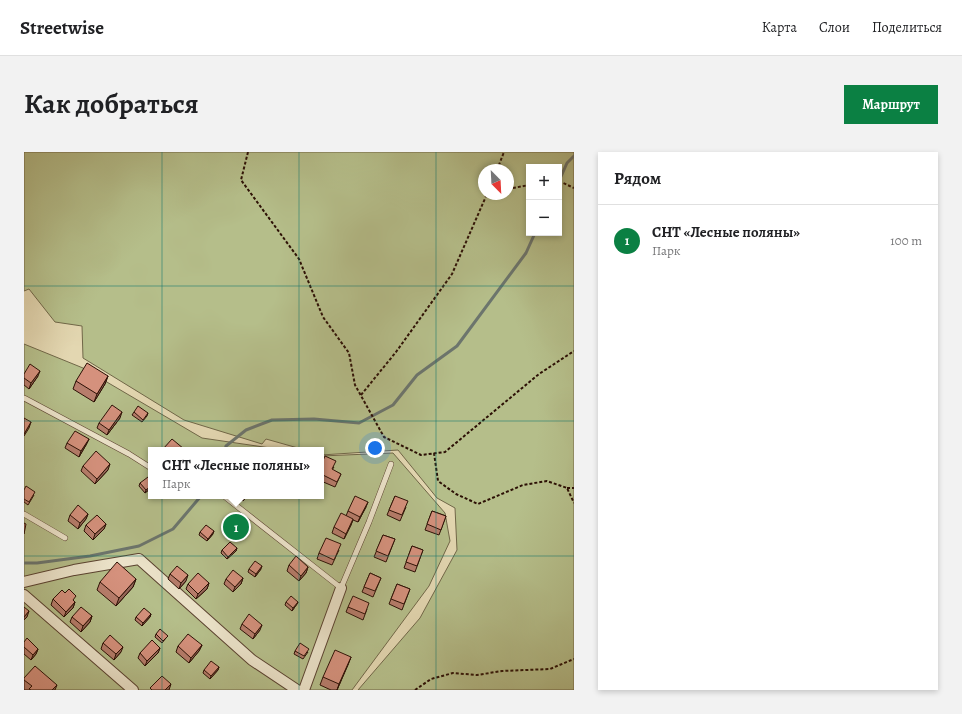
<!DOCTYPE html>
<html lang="ru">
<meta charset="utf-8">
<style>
body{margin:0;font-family:Alegreya,serif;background:#f2f2f2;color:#202124}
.controls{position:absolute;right:12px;top:12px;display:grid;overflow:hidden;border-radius:0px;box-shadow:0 2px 6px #0003}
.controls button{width:36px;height:36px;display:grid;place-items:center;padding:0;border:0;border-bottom:1px solid #e0e0e0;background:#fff;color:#202124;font:20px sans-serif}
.compass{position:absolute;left:454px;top:12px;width:36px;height:36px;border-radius:50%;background:#fff;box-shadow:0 2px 6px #0003;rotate:156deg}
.you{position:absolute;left:351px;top:296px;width:14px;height:14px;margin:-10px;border:3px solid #fff;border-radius:50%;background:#1a73e8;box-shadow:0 0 0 6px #1a73e833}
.badge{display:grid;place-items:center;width:26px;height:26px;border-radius:50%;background:#0b8043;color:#fff;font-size:13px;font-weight:700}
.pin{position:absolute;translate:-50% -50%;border:2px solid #fff;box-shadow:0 1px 4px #0006}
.popup{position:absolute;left:124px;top:295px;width:176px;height:52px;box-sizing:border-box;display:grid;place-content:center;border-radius:0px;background:#fff;filter:drop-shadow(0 1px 3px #0005);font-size:13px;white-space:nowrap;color:#757577}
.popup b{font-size:15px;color:#202124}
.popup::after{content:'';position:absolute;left:50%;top:100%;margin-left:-8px;border:8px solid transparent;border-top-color:#fff}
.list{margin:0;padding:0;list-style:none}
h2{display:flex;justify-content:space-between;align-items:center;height:52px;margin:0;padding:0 16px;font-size:17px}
h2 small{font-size:13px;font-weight:400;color:#757577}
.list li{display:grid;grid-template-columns:26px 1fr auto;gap:12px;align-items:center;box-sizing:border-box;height:72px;padding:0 16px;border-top:1px solid #e0e0e0}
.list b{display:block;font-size:15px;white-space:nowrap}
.list p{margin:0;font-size:13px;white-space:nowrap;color:#757577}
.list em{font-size:13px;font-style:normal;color:#757577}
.map{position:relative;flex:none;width:550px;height:538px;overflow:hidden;border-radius:0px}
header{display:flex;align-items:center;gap:24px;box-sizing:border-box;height:56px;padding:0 20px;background:#fff;border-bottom:1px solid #e0e0e0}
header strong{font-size:19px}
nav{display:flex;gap:22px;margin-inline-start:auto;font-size:14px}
.intro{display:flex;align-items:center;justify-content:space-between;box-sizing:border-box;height:96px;padding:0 24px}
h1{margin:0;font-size:28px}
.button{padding:10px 18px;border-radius:0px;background:#0b8043;color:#fff;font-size:14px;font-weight:700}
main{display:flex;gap:24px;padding:0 24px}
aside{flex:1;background:#fff;border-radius:0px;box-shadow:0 2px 6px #0003}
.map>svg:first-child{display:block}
.green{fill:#b5be8a;stroke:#706748;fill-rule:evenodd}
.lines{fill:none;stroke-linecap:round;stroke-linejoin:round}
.stream{stroke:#6c756d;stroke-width:3}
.service-casing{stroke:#5a4230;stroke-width:6}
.minor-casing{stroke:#5a4230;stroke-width:12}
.path{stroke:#2c1005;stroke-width:2;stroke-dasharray:3 2;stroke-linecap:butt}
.service{stroke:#ede5cc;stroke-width:5}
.minor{stroke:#ede5cc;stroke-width:10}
.wall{fill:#b77d6c;stroke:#2c1005}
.shaded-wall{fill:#956658;stroke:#2c1005}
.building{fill:#d5917d;stroke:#2c1005}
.grid{fill:none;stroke:#0f766e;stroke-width:1;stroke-opacity:0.55}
</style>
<header>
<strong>Streetwise</strong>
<nav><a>Карта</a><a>Слои</a><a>Поделиться</a></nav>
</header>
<div class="intro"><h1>Как добраться</h1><a class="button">Маршрут</a></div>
<main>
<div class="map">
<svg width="550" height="538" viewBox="0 0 550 538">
<rect width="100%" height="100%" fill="#e3d7b1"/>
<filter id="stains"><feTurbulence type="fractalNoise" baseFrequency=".005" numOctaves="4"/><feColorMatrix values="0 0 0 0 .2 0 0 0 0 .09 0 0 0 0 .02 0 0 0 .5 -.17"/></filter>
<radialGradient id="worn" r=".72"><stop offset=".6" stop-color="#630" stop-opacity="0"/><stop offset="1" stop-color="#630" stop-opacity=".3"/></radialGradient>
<!-- green -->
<path class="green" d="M0 0H550V538H334L396 466 433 398 431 356 413 346 374 298 297 303V298H281L242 287 238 292 160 268 59 206 58 174 31 170 5 137 0 139ZM505 15H535V81H505ZM460 18H484V42H460Z
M0 192 59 216 178 286 260 298H127V344H297V304L369 301 421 361 426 389 405 434 328 538H0Z"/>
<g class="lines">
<!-- stream -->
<path class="stream" d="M535 29 543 11 550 4
M201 298 202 294 222 278 248 268 290 267 335 271 369 253 393 223 433 194 502 101 511 81
M0 411H13L66 404 115 394 149 377 177 344"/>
<defs>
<path id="service" d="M0 246 105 302 127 316
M200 344 317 436 345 370 367 312
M0 362 41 386"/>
<path id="minor" d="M0 430 50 418 115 407 228 508 273 538
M0 443 109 538
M280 538 317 436"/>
</defs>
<!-- service casing -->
<use href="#service" class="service-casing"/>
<!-- minor casing -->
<use href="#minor" class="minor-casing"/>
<!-- path -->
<path class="path" d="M224 0 217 28 275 107 299 165 325 201 331 233 360 285 397 303 421 300 515 222 550 199
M473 18 480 0
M535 29 550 36
M484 37 505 33
M337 243 372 200 428 122 463 42
M410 301 414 329 432 342 454 352 499 333 523 329 543 336 550 351
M543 336H550
M391 538 407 527 429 521 453 523 478 519 526 517 550 507"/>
<!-- service -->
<use href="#service" class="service"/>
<!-- minor -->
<use href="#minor" class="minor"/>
</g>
<!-- wall -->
<path class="wall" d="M0 222 14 224 5 237 0 233Z
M84 224 81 232 70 250 49 237 52 229Z
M110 260 124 261 123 264 118 270 108 263Z
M96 266 83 283 73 276 75 271Z
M65 287 62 293 55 305 41 296 43 291Z
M297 313 310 315 308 318 317 322 311 335 297 329Z
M59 314 84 318 71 332 57 319Z
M127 328V336L121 341 115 334 116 331Z
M0 338 10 343 4 353 0 350Z
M213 344H223L219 349Z
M371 344 382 355 376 369 363 363Z
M342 355 334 370 329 368 327 373 320 387 308 381 310 375 322 364 324 359Z
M408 359 422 364 415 383 401 378Z
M64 362 62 367 54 377 44 369 46 363Z
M82 372 80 377 69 388 60 379 62 373Z
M176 380 189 382 183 389 175 383Z
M359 383 371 387 362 410 350 405Z
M388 394 399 398 391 420 380 416Z
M213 396 212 399 203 407 197 401 198 398Z
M315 398 308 413 293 407 295 401Z
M265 413 284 415 282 421 275 429 263 419Z
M225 417H237L231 425 224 420Z
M346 421 357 426 349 445 338 440Z
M146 422 162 429 155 437 144 427Z
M219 426 217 432 209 440 200 432 202 427Z
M112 427 109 435 92 454 73 438 76 430Z
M185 431 183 437 172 447 162 437 164 432Z
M373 432 386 437 378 458 365 452Z
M29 447 51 450 49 456 40 465 27 453Z
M262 450H274L273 452 268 459 261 453Z
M324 455 343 457 339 468 322 460Z
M127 462 126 465 118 474 111 468 112 465Z
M68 464 66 470 57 480 46 470 48 465Z
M218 472 236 478 229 487 216 477Z
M132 482 144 484 142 486 138 491 131 485Z
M0 490 14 497 12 502 7 508 0 502Z
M79 491 97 500 90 508 77 497Z
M178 493 175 499 165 511 152 500 154 494Z
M136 496 134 501 121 514 114 506 116 501Z
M271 499 284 500 279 507 270 502Z
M327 505 313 538H307L296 533 299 525Z
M195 515 194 518 186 527 179 521 180 518Z
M0 526 31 538H0Z"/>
<!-- shaded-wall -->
<path class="shaded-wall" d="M16 219 14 224 5 237 7 231Z
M84 224 81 232 70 250 73 242Z
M98 260 96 266 83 283 85 278Z
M7 270 5 276 0 284V282Z
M65 287 62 293 55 305 57 299Z
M86 312 84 318 71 332 73 327Z
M127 334V336L121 341 122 338Z
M220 344H223L219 349Z
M344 350 342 355 334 370 336 365Z
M64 362 62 367 54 377 56 371Z
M329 367 327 373 320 387 322 382Z
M82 372 80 377 69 388 71 382Z
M190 379 189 382 183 389 184 387Z
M213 396 212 399 203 407 204 405Z
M238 414 237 417 231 425 232 422Z
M284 415 282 421 275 429 277 424Z
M164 423 162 429 155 437 157 431Z
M219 426 217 432 209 440 211 435Z
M112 427 109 435 92 454 95 446Z
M185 431 183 437 172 447 174 442Z
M51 450 49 456 40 465 42 460Z
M274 450 273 452 268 459 269 456Z
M5 459 3 465 0 468V465Z
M127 462 126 465 118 474 119 471Z
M68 464 66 470 57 480 59 474Z
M238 473 236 478 229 487 231 482Z
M178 493 175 499 165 511 167 506Z
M99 495 97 500 90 508 92 502Z
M136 496 134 501 121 514 123 509Z
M14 497 12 502 7 508 9 503Z
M327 505 324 513 313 538 315 532Z
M195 515 194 518 186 527 187 524Z
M147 532 145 538H141Z
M33 533 31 538H28Z"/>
<!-- building -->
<path class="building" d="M63 211 84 224 73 242 52 229Z
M6 212 16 219 7 231 0 226V222Z
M88 253 98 260 85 278 75 271Z
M114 254 124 261 119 268 110 260Z
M0 266 7 270 0 282Z
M51 279 65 287 57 299 43 291Z
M148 287 160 297V298H140L139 297Z
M72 299 86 312 73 327 59 314Z
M301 304 312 309 308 317 317 322 313 330 297 322V313Z
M124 325 127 328V334L122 338 116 331Z
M2 334 11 340 5 350 0 347V338Z
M331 344 344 350 336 365 324 359Z
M371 344 384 349 378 363 365 358Z
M54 353 64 362 56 371 46 363Z
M408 359 422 364 417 378 403 372Z
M317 361 329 367 322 382 310 375Z
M73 363 82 372 71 382 62 373Z
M0 371 2 372 0 382Z
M182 373 190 379 184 387 176 380Z
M359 383 371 387 364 404 352 399Z
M302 386 317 392 310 408 295 401Z
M206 390 213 396 204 405 198 398Z
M388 394 399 398 393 414 382 410Z
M272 404 284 415 277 424 265 413Z
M231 409 238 414 232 422 225 417Z
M93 410 112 427 95 446 76 430Z
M153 414 164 423 157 431 146 422Z
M209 418 219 426 211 435 202 427Z
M174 421 185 431 174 442 164 432Z
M346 421 357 426 351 439 340 435Z
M373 432 386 437 380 452 367 447Z
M45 437 52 444 49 448 51 450 42 460 29 447 38 438 41 441Z
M267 444 274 450 269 456 262 450Z
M329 444 345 451 341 462 324 455Z
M0 455 5 459 0 465Z
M57 455 68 464 59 474 48 465Z
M120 456 127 462 119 471 112 465Z
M225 462 238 473 231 482 218 472Z
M136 477 144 484 139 489 132 482Z
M164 482 178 493 167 506 154 494Z
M86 483 99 495 92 502 79 491Z
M3 486 14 497 9 503 0 495V490Z
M128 488 136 496 123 509 116 501Z
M276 491 285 497 280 504 271 499Z
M311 498 327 505 315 532 299 525Z
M187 509 195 515 187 524 180 518Z
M11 514 33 533 28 538H7L5 537 8 534 0 528V526Z
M138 524 147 532 141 538H128L126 536Z"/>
<!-- grid -->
<path class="grid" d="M138 0V538M275 0V538M412 0V538M0 134H550M0 269H550M0 404H550"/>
<rect width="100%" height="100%" filter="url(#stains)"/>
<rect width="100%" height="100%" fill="url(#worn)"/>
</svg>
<div class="controls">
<button>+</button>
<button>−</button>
</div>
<svg class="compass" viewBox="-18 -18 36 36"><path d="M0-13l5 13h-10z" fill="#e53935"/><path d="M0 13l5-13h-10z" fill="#757577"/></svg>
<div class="you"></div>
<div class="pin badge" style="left:212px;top:375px">1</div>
<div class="popup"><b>СНТ «Лесные поляны»</b>Парк</div>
</div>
<aside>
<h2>Рядом<small></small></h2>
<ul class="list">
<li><span class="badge">1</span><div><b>СНТ «Лесные поляны»</b><p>Парк</p></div><em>100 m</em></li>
</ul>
</aside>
</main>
